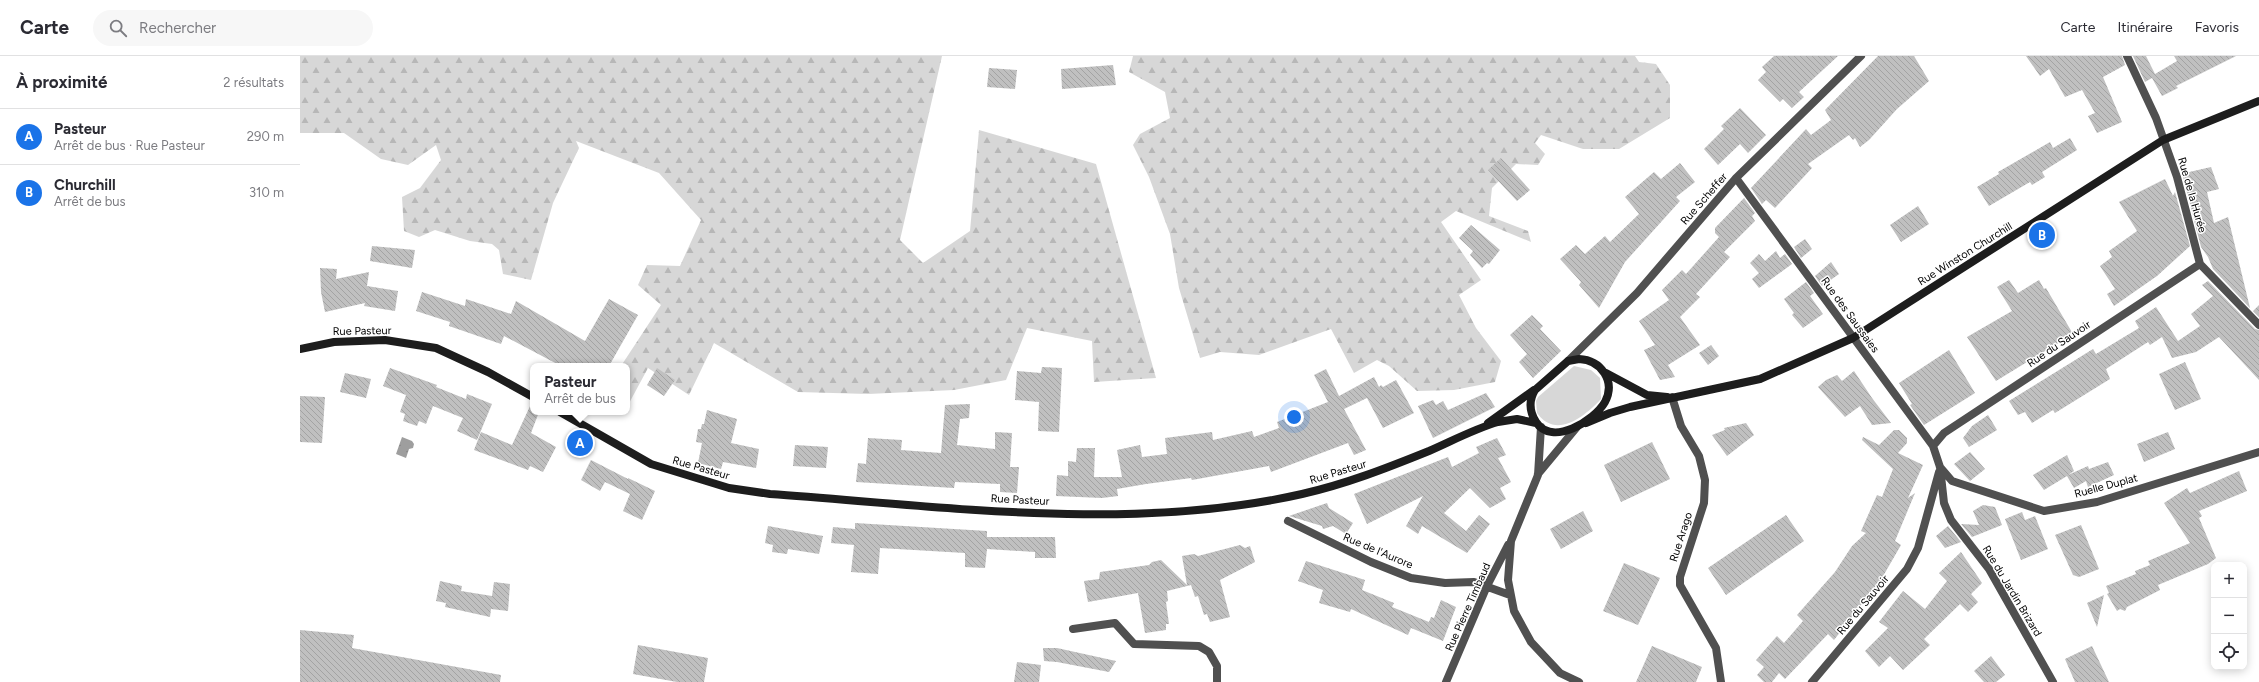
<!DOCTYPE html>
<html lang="fr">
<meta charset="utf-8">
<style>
body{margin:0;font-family:Figtree,sans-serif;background:#f7f7f7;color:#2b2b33}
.controls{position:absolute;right:12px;bottom:12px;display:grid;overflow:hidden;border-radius:8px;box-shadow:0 2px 10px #0003}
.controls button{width:36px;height:36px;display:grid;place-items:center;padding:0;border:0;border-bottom:1px solid #e1e1e2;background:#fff;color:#2b2b33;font:20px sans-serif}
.you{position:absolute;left:994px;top:361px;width:14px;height:14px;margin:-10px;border:3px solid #fff;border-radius:50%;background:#1a73e8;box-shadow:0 0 0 6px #1a73e833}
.badge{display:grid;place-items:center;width:26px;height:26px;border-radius:50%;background:#1a73e8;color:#fff;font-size:13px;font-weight:700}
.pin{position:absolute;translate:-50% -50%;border:2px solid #fff;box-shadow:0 1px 4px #0006}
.popup{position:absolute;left:230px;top:307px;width:100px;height:52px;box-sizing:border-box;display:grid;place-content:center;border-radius:8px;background:#fff;filter:drop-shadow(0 1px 3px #0005);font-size:13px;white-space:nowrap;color:#7c7c81}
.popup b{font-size:15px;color:#2b2b33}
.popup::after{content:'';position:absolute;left:50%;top:100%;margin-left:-8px;border:8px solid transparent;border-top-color:#fff}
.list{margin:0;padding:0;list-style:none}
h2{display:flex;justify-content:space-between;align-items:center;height:52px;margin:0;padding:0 16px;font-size:17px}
h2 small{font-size:13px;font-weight:400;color:#7c7c81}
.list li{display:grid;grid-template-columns:26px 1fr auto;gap:12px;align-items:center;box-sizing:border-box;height:56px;padding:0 16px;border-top:1px solid #e1e1e2}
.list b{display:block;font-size:15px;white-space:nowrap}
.list p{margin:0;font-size:13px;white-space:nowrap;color:#7c7c81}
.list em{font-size:13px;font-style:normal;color:#7c7c81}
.icon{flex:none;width:22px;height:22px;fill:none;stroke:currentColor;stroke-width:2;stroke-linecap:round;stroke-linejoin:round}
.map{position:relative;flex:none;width:1959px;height:626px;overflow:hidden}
header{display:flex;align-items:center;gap:24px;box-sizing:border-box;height:56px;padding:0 20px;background:#fff;border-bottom:1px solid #e1e1e2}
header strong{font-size:19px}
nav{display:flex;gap:22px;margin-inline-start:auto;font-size:14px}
.search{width:280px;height:36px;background:#f7f7f7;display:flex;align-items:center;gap:10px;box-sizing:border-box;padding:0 14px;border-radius:22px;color:#7c7c81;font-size:15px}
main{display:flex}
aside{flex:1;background:#fff}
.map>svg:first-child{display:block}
.grass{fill:#d7d7d7}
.forest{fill:url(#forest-firs)}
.water{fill:url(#water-ripples)}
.building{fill:url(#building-back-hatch)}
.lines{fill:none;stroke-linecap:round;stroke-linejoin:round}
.street{stroke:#505050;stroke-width:8}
.secondary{stroke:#1d1d1d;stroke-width:8}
.labels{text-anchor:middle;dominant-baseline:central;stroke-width:3;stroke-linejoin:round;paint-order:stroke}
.street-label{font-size:11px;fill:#000;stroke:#fff}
</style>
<header>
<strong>Carte</strong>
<div class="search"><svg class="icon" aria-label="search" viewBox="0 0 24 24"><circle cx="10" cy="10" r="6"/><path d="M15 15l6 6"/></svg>Rechercher</div>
<nav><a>Carte</a><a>Itinéraire</a><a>Favoris</a></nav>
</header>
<main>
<aside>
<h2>À proximité<small>2 résultats</small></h2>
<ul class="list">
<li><span class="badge">A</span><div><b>Pasteur</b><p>Arrêt de bus · Rue Pasteur</p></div><em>290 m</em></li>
<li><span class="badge">B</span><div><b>Churchill</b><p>Arrêt de bus</p></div><em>310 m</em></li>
</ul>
</aside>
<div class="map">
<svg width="1959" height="626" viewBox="0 0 1959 626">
<defs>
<pattern id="forest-firs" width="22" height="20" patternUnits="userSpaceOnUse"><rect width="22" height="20" fill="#d7d7d7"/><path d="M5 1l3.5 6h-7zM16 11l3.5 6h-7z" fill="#b7b7b7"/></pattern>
<pattern id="water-ripples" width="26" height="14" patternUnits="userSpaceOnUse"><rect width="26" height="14" fill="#9e9e9e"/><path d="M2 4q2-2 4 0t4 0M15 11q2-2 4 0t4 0" fill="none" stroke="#868686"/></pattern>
<pattern id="building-back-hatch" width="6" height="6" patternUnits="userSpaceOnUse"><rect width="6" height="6" fill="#c0c0c0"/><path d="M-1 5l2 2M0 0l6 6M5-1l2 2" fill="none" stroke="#a3a3a3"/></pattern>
</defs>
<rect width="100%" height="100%" fill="#fff"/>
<!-- grass -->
<path class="grass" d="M1274 310 1291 314 1300 322 1301 343C1285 360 1256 384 1237 357L1236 345 1238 341Z"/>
<!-- forest -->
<path class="forest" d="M0 0H642L600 184 623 207 670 175 679 74 796 108 856 322 794 326 792 285 727 272 706 324 654 334 568 338 498 336 414 287 389 339 348 312 327 351V310H321L361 249 338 229 347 209 380 210 401 164 359 117 276 85 279 92 253 147 231 224 203 218 199 194 192 188 170 185 135 174 119 181 104 175 102 141 120 132 141 104 136 89 108 109 81 103 44 77H0Z
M833 0H1335L1339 6 1356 8 1370 29V62L1319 93H1283L1241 79 1235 87 1245 98 1238 109 1216 108 1192 132 1189 160 1228 175 1231 186 1156 155 1141 166 1181 224 1159 239 1176 272 1201 305 1195 326 1154 334 1117 335 1089 310 1077 304 1054 317 1031 273 959 299 920 296 900 302 879 232 870 178 849 121 833 89 840 78 870 62 865 36 829 16Z"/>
<!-- water -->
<path class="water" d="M102 381 112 385 114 388 113 392 109 393 106 402 96 398Z"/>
<!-- building -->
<path class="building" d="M1474 0H1538L1499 36 1504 41 1492 52 1483 43 1480 46 1458 24 1466 16 1462 11Z
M1578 0H1614L1629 25 1597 53 1569 84 1560 91 1555 82 1553 84 1549 79 1508 108 1512 112 1475 152 1466 144 1462 148 1451 132 1506 73 1511 79 1531 64 1525 54Z
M1726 0H1822L1825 9 1803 21 1822 66 1797 77 1788 60 1795 57 1782 34 1765 41 1749 13 1740 20Z
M1833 0H1846L1855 18 1877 5 1874 0H1936L1876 30 1878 32 1862 40 1852 22 1845 26Z
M813 9 816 29 762 33 761 13Z
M689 12 717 14 715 33 687 31Z
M1440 52 1466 79 1448 97 1440 88 1418 109 1404 93 1424 73 1421 70Z
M1770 82 1777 94 1742 116 1745 121 1732 129 1730 126 1689 150 1677 131 1699 118 1698 116 1750 86 1753 92Z
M1201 102 1230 134 1217 145 1188 114Z
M1380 107 1395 126 1376 141 1380 145 1325 206 1299 252 1279 229 1281 226 1260 203 1276 189 1285 198 1305 180 1310 186 1339 158 1325 141 1354 116 1361 123Z
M1911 111 1919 133 1907 136 1914 167 1928 161 1950 252 1913 213 1908 201 1901 191 1883 121 1885 117Z
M1865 123 1873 140 1875 136 1890 190 1857 220 1814 250 1807 238 1815 233 1800 210 1812 201 1809 195 1837 175 1819 146Z
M1444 142 1455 157 1452 160 1455 165 1424 196 1430 201 1396 238 1400 241 1380 261 1400 289 1368 309 1375 321 1360 324 1344 294 1355 289 1339 265 1369 244 1362 234 1382 214 1386 218 1419 181 1415 177V172Z
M1618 150 1629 168 1601 186 1590 169Z
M1171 169 1200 194 1189 208 1187 207 1182 212 1170 199 1173 195 1159 182Z
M1505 183 1512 193 1501 202 1494 191Z
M72 190 115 194 112 212 70 205Z
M1476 195 1480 202 1485 198 1492 208 1459 232 1452 223 1459 217 1450 207 1459 198 1465 205Z
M1531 206 1539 218 1522 230 1515 220Z
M20 212 37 213 36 223 69 216 67 230 98 235 95 255 64 250 65 247 25 256 21 236Z
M1709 224 1718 237 1739 224 1744 233 1746 232 1773 278 1696 325 1667 281 1712 255 1697 231Z
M1908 225 1955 273 1959 274V324L1919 281 1896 296 1872 302 1862 281 1850 289 1848 286 1806 313 1810 323 1755 357 1753 354 1732 367 1725 356 1718 359 1709 345 1793 293 1796 298 1839 272 1835 265 1856 251 1878 285 1900 270 1891 258 1913 240 1902 229Z
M1506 226 1514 237 1510 240 1523 258 1503 272 1492 259 1494 257 1484 243Z
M122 236 165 250 166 243 211 258 216 245 285 285 309 243 338 259 309 310H261L204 280 201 288 149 270 150 266 116 255Z
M1959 249V261L1953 255Z
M1232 259 1243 270 1240 273 1261 295 1233 322 1219 306 1227 298 1210 279Z
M1411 289 1419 300 1408 309 1399 297Z
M1649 294 1675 337 1624 369 1610 349 1612 348 1599 327Z
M1885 306 1901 343 1875 354 1859 318Z
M742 311 762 312 759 376 738 375 739 346 715 344 717 315 741 317Z
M90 312 137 329 136 331 166 343 167 338 192 348 177 384 157 375 163 362 133 350 126 368 119 365 117 370 103 365 105 358 100 356 106 339 83 330Z
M357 312 375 324 364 340 347 329Z
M1026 313 1039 340 1074 321 1079 331 1081 329 1083 331 1096 324 1114 357 1083 372 1067 342 1044 353 1066 394 1054 399 1048 387 971 416 969 410 892 424 891 422 846 428 817 433 818 440 802 442 756 440 757 419 768 420V405L776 406 777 392H795L794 421H822L817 394 840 389 842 401 867 398 865 382 912 376 913 384 952 375 954 381 979 372 977 366 1028 346 1014 319Z
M1554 315 1572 342 1591 367 1572 369 1560 350 1545 361 1518 331 1526 324 1537 319 1542 325Z
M45 317 71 323 66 342 40 336Z
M1186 337 1195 351 1133 382 1118 350 1133 344 1136 349 1143 345 1148 354Z
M0 340 25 341 22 387 0 386Z
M231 348 233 349V356H239L231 377 256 391 243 416 230 410 228 414 174 394 181 376 212 389Z
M670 348 669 362 660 363 657 389 695 393V376L712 377 710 411H719L717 437 700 436V428L655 426 654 432 556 426 558 407 566 408 568 382 602 384 601 394 641 397 645 349Z
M407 354 437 363 431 387 459 393 456 412 423 406 421 413 398 407 402 387 396 386 398 373H401L402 368H404Z
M1688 359 1697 374 1669 391 1663 382 1672 370Z
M1446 367 1454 379 1427 400 1412 379 1425 374 1424 372Z
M1594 374H1599L1607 382V387L1598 397 1623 409 1608 442 1615 437 1595 485 1601 489 1582 522 1534 584 1528 578 1485 623 1479 617 1472 626H1464L1457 619 1464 611 1456 604 1477 580 1484 587 1503 565 1497 559 1535 516 1552 490 1566 477 1561 475 1577 439 1582 441 1593 413 1562 384 1563 381 1579 389Z
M1868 376 1875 393 1844 406 1837 388Z
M1197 382 1206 399 1198 402 1211 426 1200 432 1206 443 1190 452 1170 432 1144 457 1166 475 1179 459 1190 468 1167 497 1122 470 1118 478 1106 470 1123 440 1067 468 1054 438 1148 401 1152 411 1179 397 1176 391Z
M1352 386 1370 423 1321 446 1304 409Z
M495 389 528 391 526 412 493 410Z
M1670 396 1685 413 1670 425 1654 408Z
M1767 399 1774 415 1768 419 1788 410 1789 413 1808 406 1814 419 1788 431 1786 425 1774 432 1767 420 1744 434 1733 419Z
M291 404 328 423V422L355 435 342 464 323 455 330 438 305 426 300 435 281 424Z
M1939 415 1947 435 1899 455 1902 460 1899 462 1916 502 1908 508 1858 529 1860 534 1827 551 1825 555 1820 553 1817 555 1807 538 1809 537 1806 530 1836 518 1835 515 1850 509 1848 505 1890 487 1864 447 1887 432 1890 437Z
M1027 447 1029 452 1053 467 1046 478 1033 470 1023 473 1022 470 989 460Z
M1683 449 1695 451 1702 469 1672 481 1661 468 1679 469 1673 455Z
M1283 455 1293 475 1261 493 1250 473Z
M1722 456 1725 464 1735 460 1748 493 1721 504 1705 463Z
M1486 459 1504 485 1426 539 1408 512Z
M555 467 687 475V481H755L756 502H735V496L687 493 685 512 665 511V497L580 492 578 518 551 516 554 489 531 487 533 471 555 473Z
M1781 469 1799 513 1779 521 1773 519 1755 479Z
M468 470 523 480 519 498 488 493 487 498 472 496 473 489 465 487Z
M1648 470 1661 486 1645 492 1636 480Z
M940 489 945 492 950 490 955 506 920 524 930 561 910 566 907 558 904 559 898 540 895 541 891 529 867 535 868 545 866 546 869 568H866V574L845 577 838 537 788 546 784 525 799 523 800 516 849 509 852 506 861 504 887 529 882 500 894 498 898 500Z
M1661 496 1682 527 1671 538 1678 546 1668 556 1660 548 1624 583 1630 589 1603 614 1590 600 1579 611 1565 595 1588 572 1579 566 1603 535 1625 553 1647 525 1639 517Z
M1006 505 1065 524 1062 534 1094 547 1092 551 1129 566 1131 561 1134 562 1141 544 1156 551 1143 585 1111 572 1108 579 1051 553 1050 556 1019 547 1023 534 998 525Z
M1324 507 1360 522 1338 569 1303 555Z
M140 525 162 530 161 535 192 540 194 526 210 528 208 555 191 553 190 561 145 551 146 547 136 545Z
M1804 539 1797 571 1787 547Z
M0 574 54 579 52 592 201 619 200 626H0Z
M338 589 408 602 404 626H377L333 618Z
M1352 590 1402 611 1396 626H1336Z
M1792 590 1809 626H1775L1765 603Z
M743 592H757L816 605 809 616 757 606 744 605Z
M1691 600 1705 619 1696 626H1684L1674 615Z
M717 606 741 609 739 626H714Z"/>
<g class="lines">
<!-- street -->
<path class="street" d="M1827 0 1856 62 1877 121 1900 208 1959 269
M1436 122 1633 390 1640 411 1644 447 1651 464 1689 513 1753 626
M1268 305 1337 237 1436 122 1561 0
M1372 341 1381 370 1399 400 1405 424 1404 447 1380 521V529L1416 592 1421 626
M1241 371 1238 419 1211 485 1208 524 1214 555 1231 586 1260 617 1279 626
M1633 390 1644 377 1900 208
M1640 411 1652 425 1744 455 1797 446 1959 396
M1238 418 1277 371
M988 465 1071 506 1111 522 1145 527 1174 526 1210 539
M773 573 815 567 834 588 899 590 909 596 917 610V626
M1146 626 1187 530 1208 489
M1512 626 1607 513 1618 492 1639 416"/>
<!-- secondary -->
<path class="secondary" d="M0 293 34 286 85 284 136 292 188 316 233 341
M1279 303C1301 304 1316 325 1305 346 1294 365 1252 391 1236 366 1229 355 1229 344 1235 334L1268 305Z
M1306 317 1347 339 1367 341
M260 356 351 408 429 432 470 438C642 450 831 477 1002 438 1046 428 1087 412 1129 395 1152 385 1174 373 1198 366L1217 363 1236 367
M1188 367 1234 334
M1286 367 1310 357 1330 351 1460 323 1553 282 1863 84 1959 45"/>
</g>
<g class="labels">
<!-- street labels -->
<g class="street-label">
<text transform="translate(1892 139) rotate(74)">Rue de la Hurée</text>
<text transform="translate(1404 143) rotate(-49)">Rue Scheffer</text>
<text transform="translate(1665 198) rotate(-32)">Rue Winston Churchill</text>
<text transform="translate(1550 259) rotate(54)">Rue des Saussaies</text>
<text transform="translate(62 275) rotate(-1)">Rue Pasteur</text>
<text transform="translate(1759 288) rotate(-34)">Rue du Sauvoir</text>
<text transform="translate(401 412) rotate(16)">Rue Pasteur</text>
<text transform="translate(1038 416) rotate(-17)">Rue Pasteur</text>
<text transform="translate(1806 430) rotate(-15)">Ruelle Duplat</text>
<text transform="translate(720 444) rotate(3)">Rue Pasteur</text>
<text transform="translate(1381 481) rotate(-72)">Rue Arago</text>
<text transform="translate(1078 495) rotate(23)">Rue de l'Aurore</text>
<text transform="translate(1712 535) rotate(59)">Rue du Jardin Brizard</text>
<text transform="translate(1563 549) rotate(-50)">Rue du Sauvoir</text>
<text transform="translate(1168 551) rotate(-66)">Rue Pierre Timbaud</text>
</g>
</g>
</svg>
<div class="controls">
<button>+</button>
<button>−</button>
<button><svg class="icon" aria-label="locate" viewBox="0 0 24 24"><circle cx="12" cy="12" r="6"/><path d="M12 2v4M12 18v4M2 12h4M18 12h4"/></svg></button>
</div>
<div class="you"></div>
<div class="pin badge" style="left:280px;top:387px">A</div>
<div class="popup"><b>Pasteur</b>Arrêt de bus</div>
<div class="pin badge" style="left:1742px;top:179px">B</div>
</div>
</main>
